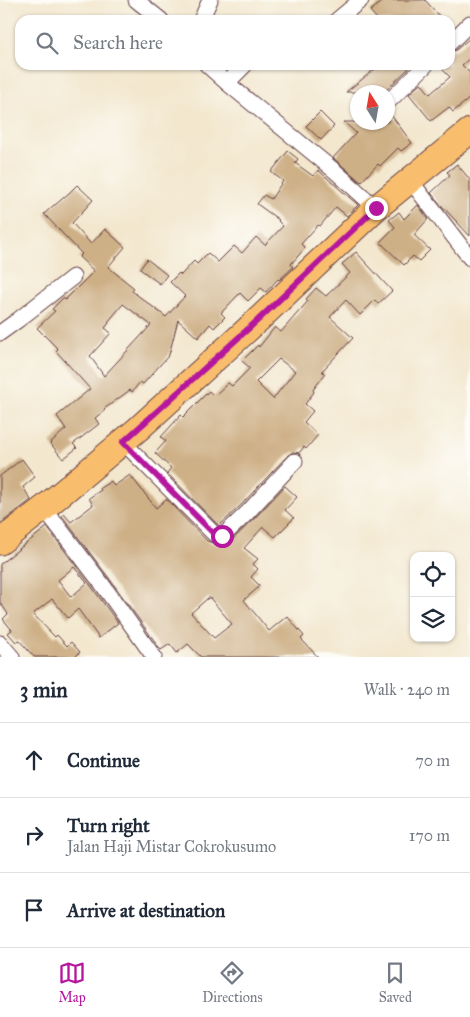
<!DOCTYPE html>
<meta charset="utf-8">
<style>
body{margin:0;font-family:"IM FELL Great Primer",serif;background:#f2f2f3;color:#1f2937}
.controls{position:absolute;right:15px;bottom:15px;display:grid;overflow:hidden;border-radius:10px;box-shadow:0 1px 4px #0004}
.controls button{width:45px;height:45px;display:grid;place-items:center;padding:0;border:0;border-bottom:1px solid #e0e1e3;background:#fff;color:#1f2937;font:25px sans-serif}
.compass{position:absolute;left:350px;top:85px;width:45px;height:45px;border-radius:50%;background:#fff;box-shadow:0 1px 4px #0004;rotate:349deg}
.stop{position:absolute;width:15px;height:15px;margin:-11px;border:4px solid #b5179e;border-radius:50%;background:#fff}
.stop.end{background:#b5179e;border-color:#fff;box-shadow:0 1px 5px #0008}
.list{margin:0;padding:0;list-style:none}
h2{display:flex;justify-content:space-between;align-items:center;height:65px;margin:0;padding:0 20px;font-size:21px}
h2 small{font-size:16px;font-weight:400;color:#747a83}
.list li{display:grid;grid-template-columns:32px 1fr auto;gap:15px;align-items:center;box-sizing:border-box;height:75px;padding:0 20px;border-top:1px solid #e0e1e3}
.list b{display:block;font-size:19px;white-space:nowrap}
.list p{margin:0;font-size:16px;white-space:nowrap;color:#747a83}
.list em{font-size:16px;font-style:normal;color:#747a83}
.icon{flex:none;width:28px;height:28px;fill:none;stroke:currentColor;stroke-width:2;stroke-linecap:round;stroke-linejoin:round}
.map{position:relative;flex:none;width:470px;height:657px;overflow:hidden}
.search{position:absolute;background:#fff;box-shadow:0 1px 4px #0004;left:15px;right:15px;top:15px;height:55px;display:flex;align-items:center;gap:12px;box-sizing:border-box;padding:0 18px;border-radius:15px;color:#747a83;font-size:19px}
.sheet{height:290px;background:#fff}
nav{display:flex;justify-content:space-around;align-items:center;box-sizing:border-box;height:70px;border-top:1px solid #e0e1e3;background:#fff;font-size:14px;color:#747a83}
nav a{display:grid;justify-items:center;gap:2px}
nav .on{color:#b5179e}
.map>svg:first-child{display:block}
.building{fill:#ceb087;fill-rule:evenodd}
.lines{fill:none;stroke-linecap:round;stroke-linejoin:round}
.street-casing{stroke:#633d43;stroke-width:17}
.primary-casing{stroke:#633d43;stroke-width:27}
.street{stroke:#fff;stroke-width:15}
.primary{stroke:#f9be6d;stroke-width:25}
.route{stroke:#b5179e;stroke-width:6}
</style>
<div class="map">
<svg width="470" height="657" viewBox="0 0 470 657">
<rect width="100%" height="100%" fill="#fdfcf7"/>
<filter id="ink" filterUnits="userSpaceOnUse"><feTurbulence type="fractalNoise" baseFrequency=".02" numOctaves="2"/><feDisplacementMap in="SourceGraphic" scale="10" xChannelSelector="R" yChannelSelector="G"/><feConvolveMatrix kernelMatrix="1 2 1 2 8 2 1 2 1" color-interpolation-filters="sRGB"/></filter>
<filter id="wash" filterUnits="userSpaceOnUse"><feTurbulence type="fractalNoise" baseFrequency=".0096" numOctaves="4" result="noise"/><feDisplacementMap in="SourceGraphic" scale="20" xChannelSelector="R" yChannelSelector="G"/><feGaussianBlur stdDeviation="1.12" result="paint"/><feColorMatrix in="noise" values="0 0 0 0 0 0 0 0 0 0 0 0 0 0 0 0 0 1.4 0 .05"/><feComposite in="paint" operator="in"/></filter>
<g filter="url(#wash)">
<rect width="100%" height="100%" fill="#f3e7ce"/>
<g id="blocks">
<!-- building -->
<path class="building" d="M384 0H425L443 20H378L370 11Z
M470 38V58L462 65 470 73V98L453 112 449 107 431 121 409 94 421 83 430 94 450 77 438 65H450V52L456 50Z
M380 65H407L409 68 384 92H346Z
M388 111 412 143 401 151 398 148 380 166 378 164 361 182 333 158 356 133 344 122H388Z
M320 112 334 126 321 140 306 126Z
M288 151 298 159 295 163 313 176 318 170 358 205 347 216 336 207 320 226 318 225 301 244 305 248 291 264 293 267 279 280 278 279 266 292 261 288 248 301 240 293 221 313 225 317 214 328 210 324 198 338 178 320 169 355 143 384 140 382 132 392 130 390 104 409 105 410 95 418 99 424 73 444 77 448 63 459 50 443 66 429 57 416 90 389 56 351 58 349 37 328 55 311 52 309 63 298 65 300 94 271 79 257 82 254 44 214 54 205H55L69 193 77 185 93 200 72 223 91 244 105 229 125 247 108 267 134 288 132 291 166 317 185 296 170 282 179 273 181 275 194 261 197 264 208 253 218 262 234 246 242 253 256 237 265 245 283 226 278 221 279 220 257 204 264 195 271 199 283 181 271 172ZM123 304 151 325 104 376 90 356 111 333 105 328 109 323 108 322Z
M457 164 470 180V236L442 206 431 193 450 175 447 172Z
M418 205 428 219 414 235 430 250 419 261 413 256 404 265 380 242 395 227 389 220 399 212 404 219Z
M356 252 392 291 378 304 375 300 360 315 346 300 330 317 353 338 322 371 325 374 313 390 314 392 305 404 313 411 304 422 318 435 306 449 304 447 299 453 293 452 288 455 240 506 219 526 167 473 171 468 155 453 166 441 161 437 181 415 183 417 209 391 214 396 228 383 232 386 250 368 242 361 258 345 259 347 275 327 281 332 308 301 306 299 316 288 326 296 350 273 342 264ZM279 359 295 371 273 399 256 382Z
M147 259 167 275 160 284 140 269Z
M22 459 35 477 23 487 31 500 0 524V476Z
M130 475 156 508 166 499 207 541 218 545H223L231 541 253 520 285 486 297 497 285 510 294 518 275 537 263 527 244 548 258 559 253 564 258 569 251 577 260 586 244 600 269 631 287 616 304 636 301 639 318 657H201L188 644 177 653 170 644 161 650 109 578 62 516 64 514 71 522 93 505 89 498 101 490 100 488 111 481 114 486ZM208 598H210L232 624 214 638 191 613Z
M47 527 94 590 118 623 99 638 78 609 68 618 52 599 33 614 55 637 57 635 67 646 71 642 80 652 76 656 77 657H34L19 640 16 642 8 633 12 630 3 619 8 614 0 602V564ZM74 567 87 583 71 597 58 580Z"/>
</g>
</g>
<g filter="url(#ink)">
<use href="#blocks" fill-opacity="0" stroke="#633d43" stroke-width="1"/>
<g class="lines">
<defs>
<path id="street" d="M136 0 161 20
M201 20 210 0
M337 20 361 0
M450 43 470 23
M207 65 227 83 336 172 376 208
M227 83 245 65
M389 101 426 65
M410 180 470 258
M0 333 18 320 73 277
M123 442 214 534 220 536 225 534 247 513 295 461
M44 508 102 584 154 657
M0 643 12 657"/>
<path id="primary" d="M0 542 44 508 138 429 258 320 376 208 470 131"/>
</defs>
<!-- street casing -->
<use href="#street" class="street-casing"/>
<!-- primary casing -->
<use href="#primary" class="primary-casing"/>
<!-- street -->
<use href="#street" class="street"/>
<!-- primary -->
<use href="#primary" class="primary"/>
</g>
</g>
<g class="lines" filter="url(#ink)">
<!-- route -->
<path class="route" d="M222 536 214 534 123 442 258 320 376 208"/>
</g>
</svg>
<div class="controls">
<button><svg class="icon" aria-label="locate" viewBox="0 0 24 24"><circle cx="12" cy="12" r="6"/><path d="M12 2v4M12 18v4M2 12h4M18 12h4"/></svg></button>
<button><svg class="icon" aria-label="layers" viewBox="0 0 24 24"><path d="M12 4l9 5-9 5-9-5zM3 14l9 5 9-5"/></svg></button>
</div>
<svg class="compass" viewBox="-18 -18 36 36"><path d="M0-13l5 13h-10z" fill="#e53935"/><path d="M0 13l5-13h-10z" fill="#747a83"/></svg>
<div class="stop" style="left:222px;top:536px"></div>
<div class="stop end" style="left:376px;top:208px"></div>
<div class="search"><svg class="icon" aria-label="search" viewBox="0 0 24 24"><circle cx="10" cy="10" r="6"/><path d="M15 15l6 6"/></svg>Search here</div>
</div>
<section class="sheet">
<h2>3 min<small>Walk · 240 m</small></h2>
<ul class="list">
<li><svg class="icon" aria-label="ahead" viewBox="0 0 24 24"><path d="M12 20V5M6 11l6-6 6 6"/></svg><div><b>Continue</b></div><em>70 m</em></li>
<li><svg class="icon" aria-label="right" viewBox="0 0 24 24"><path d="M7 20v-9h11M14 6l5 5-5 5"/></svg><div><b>Turn right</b><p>Jalan Haji Mistar Cokrokusumo</p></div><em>170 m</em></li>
<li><svg class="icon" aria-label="arrive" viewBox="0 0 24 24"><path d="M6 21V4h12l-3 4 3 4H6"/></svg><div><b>Arrive at destination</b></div></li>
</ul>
</section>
<nav>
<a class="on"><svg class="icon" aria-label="map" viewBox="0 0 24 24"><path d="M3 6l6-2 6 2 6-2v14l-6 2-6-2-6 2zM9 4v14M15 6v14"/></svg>Map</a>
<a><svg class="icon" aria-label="directions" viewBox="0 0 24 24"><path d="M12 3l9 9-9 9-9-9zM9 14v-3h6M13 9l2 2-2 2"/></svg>Directions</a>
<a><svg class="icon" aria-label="saved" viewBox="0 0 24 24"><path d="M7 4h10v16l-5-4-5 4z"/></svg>Saved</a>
</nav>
